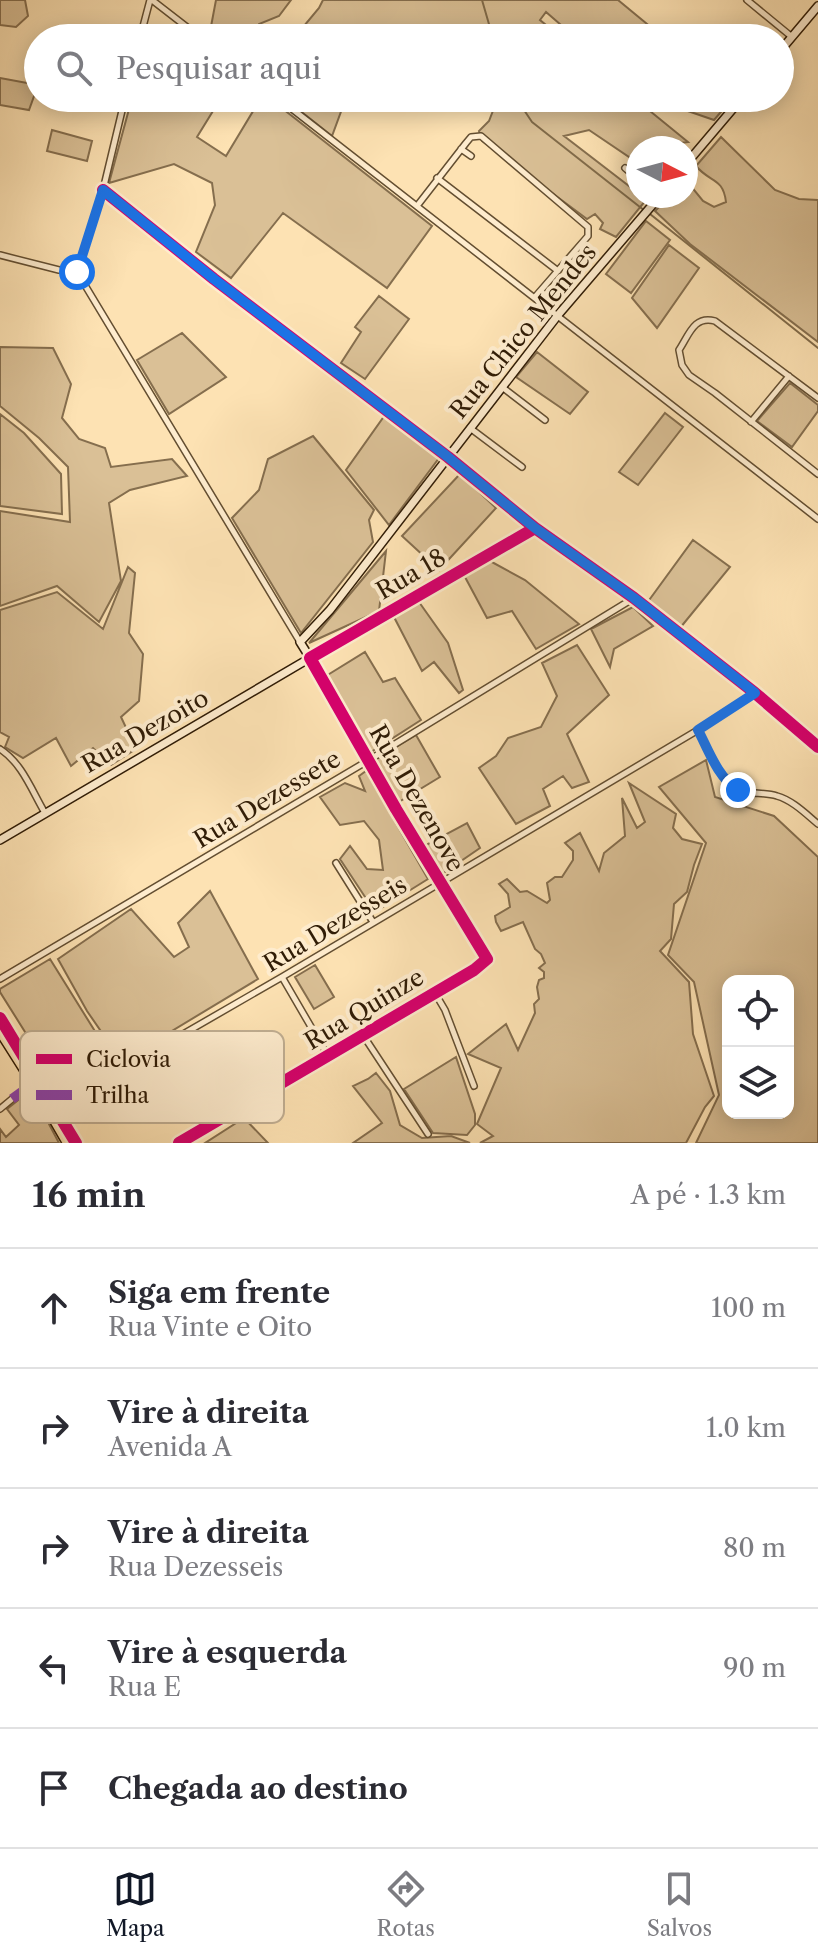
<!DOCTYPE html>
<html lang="pt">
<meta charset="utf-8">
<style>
body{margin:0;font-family:"Libre Caslon Text",serif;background:#f2f2f3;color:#2b2b33}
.controls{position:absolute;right:24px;bottom:24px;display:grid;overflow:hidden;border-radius:16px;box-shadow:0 4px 20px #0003}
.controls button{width:72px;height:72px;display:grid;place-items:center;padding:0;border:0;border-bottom:2px solid #e1e1e2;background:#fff;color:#2b2b33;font:40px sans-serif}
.compass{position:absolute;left:626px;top:136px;width:72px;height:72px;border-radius:50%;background:#fff;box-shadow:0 4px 20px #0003;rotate:96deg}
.stop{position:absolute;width:24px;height:24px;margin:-18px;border:6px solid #1a73e8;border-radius:50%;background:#fff}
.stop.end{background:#1a73e8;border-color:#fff;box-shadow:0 2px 8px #0008}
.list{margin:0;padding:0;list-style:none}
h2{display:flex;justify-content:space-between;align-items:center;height:104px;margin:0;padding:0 32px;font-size:34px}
h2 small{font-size:26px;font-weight:400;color:#7c7c81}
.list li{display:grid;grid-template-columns:52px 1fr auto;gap:24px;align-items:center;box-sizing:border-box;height:120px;padding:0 32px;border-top:2px solid #e1e1e2}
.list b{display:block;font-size:30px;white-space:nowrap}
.list p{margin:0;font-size:26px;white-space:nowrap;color:#7c7c81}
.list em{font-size:26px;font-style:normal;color:#7c7c81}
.icon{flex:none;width:44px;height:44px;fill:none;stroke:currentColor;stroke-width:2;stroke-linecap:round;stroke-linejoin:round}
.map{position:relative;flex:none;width:818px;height:1143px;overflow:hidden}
.search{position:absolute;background:#fff;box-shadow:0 4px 20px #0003;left:24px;right:24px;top:24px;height:88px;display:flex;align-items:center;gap:20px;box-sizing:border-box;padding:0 28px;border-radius:44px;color:#7c7c81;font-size:30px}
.sheet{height:704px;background:#fff}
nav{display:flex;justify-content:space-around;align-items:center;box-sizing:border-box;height:112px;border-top:2px solid #e1e1e2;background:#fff;font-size:22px;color:#7c7c81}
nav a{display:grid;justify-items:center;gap:4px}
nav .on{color:#111827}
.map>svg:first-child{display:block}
.green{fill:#dac096;stroke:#856e4e;stroke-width:2;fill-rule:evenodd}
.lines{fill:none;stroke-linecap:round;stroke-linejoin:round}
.stream{stroke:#816b4a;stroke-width:2}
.street-casing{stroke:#634e31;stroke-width:8}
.secondary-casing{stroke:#301c06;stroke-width:10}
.primary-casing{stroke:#301c06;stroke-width:11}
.street{stroke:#feecce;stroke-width:5}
.secondary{stroke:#feecce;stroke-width:7}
.primary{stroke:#fde2b3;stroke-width:8}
.quiet{stroke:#8e44ad;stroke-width:10;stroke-dasharray:20 10;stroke-linecap:butt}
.cycleway-casing{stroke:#feecce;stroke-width:17}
.cycleway{stroke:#d6006c;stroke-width:12}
.route{stroke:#1a73e8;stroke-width:10}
.labels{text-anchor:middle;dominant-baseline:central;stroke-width:8;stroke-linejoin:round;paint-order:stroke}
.street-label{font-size:24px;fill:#301c06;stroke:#feecce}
.key{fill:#feecce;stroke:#c0ae92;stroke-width:2}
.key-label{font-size:22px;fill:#301c06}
</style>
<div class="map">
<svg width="818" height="1143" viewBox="0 0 818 1143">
<rect width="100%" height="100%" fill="#fde2b3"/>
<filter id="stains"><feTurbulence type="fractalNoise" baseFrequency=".0025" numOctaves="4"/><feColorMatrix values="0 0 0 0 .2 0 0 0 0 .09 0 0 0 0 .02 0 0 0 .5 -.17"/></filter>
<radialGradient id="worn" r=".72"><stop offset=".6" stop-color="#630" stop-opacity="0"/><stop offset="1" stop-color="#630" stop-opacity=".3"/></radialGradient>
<!-- green -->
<path class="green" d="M0 0H25L28 16 16 27 0 25Z
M216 0H291L279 16 259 24 250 38H211L209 37Z
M323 0H618L664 38H576L546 12 540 20 562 38H396L389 33 385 38H294L319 8Z
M0 78 38 85 29 110 0 105Z
M132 98H221L197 137 226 156 261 98H269L432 226 387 288 283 213 231 278 196 252 215 205 212 183 174 164 109 183Z
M284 98H346L332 136Z
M488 98H634L688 142 657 146 655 148H638V163L589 130 564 136 638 193V196H641L646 200 616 237 600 229 603 223 595 214 587 219 482 141 479 131 489 121 494 108Z
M650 98H733L714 120Z
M52 130 92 141 87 161 47 151Z
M721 137 775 190 799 199 818 200V342L690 244 655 211 670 196H686V180L703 201 714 207 726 202C723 177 710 183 696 166Z
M646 221 670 240 631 293 606 274Z
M669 245 699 268 657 328 632 298Z
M379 296 409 319 365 379 341 363 361 332 355 327Z
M182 333 226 377 169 414 137 360Z
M0 347 53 348 71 384 62 418 79 439 105 448 111 467 172 459 187 476 130 490 109 503 121 581 99 622 57 586 0 606V511L70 522 68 467 39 438 0 406Z
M537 352 588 392 570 414 516 377Z
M790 383 818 405V411L792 447 757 421Z
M665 413 683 427 638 485 619 472Z
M0 414 24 433 61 474 62 514 0 506Z
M385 415 439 458 389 525 346 470Z
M313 436 374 510 369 520 373 542 301 633 232 518 259 490 268 459Z
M460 474 496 508 439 570 402 536Z
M693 540 730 567 680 628 647 603Z
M386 551 379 611 309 643Z
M490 561 525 580 579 624 536 649 512 611 487 618 465 577Z
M128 567 135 573 129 633 143 654 139 701 121 717 136 749 111 765 93 748 71 766 56 738 23 758 5 747 9 737 0 732V610L57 592 103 629Z
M419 602 448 643 463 690 459 693 434 662 422 671 394 617Z
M633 607 653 626 614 649 610 667 591 629Z
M577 645 609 695 567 734 589 782 572 788 563 776 543 789 550 806 516 824 479 768 496 756 508 738 541 727 557 696 542 663Z
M365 652 383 682 395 678 421 720 371 752 326 676Z
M416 735 440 777 397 803 373 761Z
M706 760 715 797 774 816 818 857V1143H696L719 1095 694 982 668 955 706 843 659 787ZM788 981V1113H728V981Z
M366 771 428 879 375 912 340 859 350 846 367 869 383 870 379 840 364 821 340 825 320 797 345 783 365 791 359 776Z
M629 783 676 814 673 828 682 839 702 844 694 865 687 892 674 904 671 939 660 951 689 982 693 1034 714 1096 705 1107 686 1143H480L493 1136 477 1124 501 1068 468 1054 506 1024 518 1050 535 1013 534 1004 539 999 537 987 539 980 544 978V972L539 968 545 963 541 954 535 949 523 922 501 931 496 922 495 916 510 907 508 894 499 884 507 879 520 892 527 891 547 903 550 900 547 883 555 877H562L573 860V851L565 843 580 833 599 871 604 853 625 836 622 798 637 828 645 822Z
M467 823 480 848 442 874 424 846Z
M210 891 258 979 147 1046 107 1040 87 1011 58 959 131 909 174 957 189 947 178 923Z
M50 959 116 1065 62 1091 0 992V989Z
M315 965 334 997 314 1009 295 977Z
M456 1057 475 1114V1125L467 1135 433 1133 404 1089Z
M376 1073 390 1091 400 1125 422 1138 451 1136 470 1143H353L382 1123 353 1086 368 1079Z
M31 1090 59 1143H0V1129L6 1137 19 1125 7 1109Z
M244 1118 268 1143H205Z"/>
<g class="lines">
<!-- stream -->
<path class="stream" d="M482 0 493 38
M516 98 532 122 645 211
M650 214 818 348"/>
<defs>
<path id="street" d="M152 0 201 38
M747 0 792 37
M140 38 150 0
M278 98 818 519
M461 149 471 156
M625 168 638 179
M437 178 558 271
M103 190 214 279 448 457 535 528 634 598 755 693 818 747
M417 206 466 143 471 137 481 136 588 227V236L535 297
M0 255 59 270 77 272 300 642
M77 272 103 190 125 98
M502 387 545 420
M818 398 715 321C694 315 689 335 679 350L682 365 689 375 715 393 818 474
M751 422 789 376
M470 428 522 467
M698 730C707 747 719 777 734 788 747 796 763 791 777 796 792 800 806 814 818 824
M0 749C22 763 32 791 45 813
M336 863 373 922
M282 977 328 1056
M0 979 369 760 634 598
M435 993 445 1010 474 1086
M363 1035 428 1134
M55 1108 282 977 698 730 755 693
M0 1109 12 1099
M179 1143 474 970 487 959 396 809 310 658 535 528"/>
<path id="secondary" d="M780 51 818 6
M686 164 742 98
M0 840 310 658 300 642 330 610 558 315 660 196"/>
<path id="primary" d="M0 1018 76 1143
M0 1032 33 1084 67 1143"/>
</defs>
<!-- street casing -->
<use href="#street" class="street-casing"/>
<!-- secondary casing -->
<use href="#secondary" class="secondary-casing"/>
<!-- primary casing -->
<use href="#primary" class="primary-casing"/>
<!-- street -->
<use href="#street" class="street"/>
<!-- secondary -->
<use href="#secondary" class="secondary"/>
<!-- primary -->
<use href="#primary" class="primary"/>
<!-- quiet -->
<path class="quiet" d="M12 1099 33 1084"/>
<defs>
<path id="cycleway" d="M103 190 214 279 448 457 535 528 634 598 755 693 818 747
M0 1018 76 1143
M179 1143 474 970 487 959 396 809 310 658 535 528"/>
</defs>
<!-- cycleway casing -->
<use href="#cycleway" class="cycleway-casing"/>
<!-- cycleway -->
<use href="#cycleway" class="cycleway"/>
</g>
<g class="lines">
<!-- route -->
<path class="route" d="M77 272 103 190 214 279 448 457 535 528 634 598 755 693 698 730C708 749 718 778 738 790"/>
</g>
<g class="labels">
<!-- street labels -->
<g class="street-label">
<text transform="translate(523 331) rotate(-51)">Rua Chico Mendes</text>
<text transform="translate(411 574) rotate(-30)">Rua 18</text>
<text transform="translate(145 731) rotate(-30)">Rua Dezoito</text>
<text transform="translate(417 798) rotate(60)">Rua Dezenove</text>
<text transform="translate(267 799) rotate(-31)">Rua Dezessete</text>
<text transform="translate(335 924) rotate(-31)">Rua Dezesseis</text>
<text transform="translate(364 1009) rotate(-31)">Rua Quinze</text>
</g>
</g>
<!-- legend -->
<rect x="20" y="1031" width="264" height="92" rx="12" class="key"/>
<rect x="36" y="1054" width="36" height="10" fill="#d6006c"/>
<rect x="36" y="1090" width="36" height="10" fill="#8e44ad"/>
<g class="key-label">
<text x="86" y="1067">Ciclovia</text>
<text x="86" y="1103">Trilha</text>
</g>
<rect width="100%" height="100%" filter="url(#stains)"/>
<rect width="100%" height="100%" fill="url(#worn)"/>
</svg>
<div class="controls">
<button><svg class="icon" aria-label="locate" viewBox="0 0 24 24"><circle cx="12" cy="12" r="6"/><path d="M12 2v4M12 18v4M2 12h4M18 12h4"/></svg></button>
<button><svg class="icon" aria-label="layers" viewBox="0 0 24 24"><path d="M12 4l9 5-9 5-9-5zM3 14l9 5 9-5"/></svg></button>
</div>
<svg class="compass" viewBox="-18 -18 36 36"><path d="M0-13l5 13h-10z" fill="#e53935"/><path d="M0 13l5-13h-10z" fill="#7c7c81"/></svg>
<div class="stop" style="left:77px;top:272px"></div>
<div class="stop end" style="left:738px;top:790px"></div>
<div class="search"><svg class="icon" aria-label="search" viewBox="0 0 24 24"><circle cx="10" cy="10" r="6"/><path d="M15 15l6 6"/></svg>Pesquisar aqui</div>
</div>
<section class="sheet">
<h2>16 min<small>A pé · 1.3 km</small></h2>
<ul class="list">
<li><svg class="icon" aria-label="ahead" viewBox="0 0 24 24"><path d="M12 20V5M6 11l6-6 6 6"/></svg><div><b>Siga em frente</b><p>Rua Vinte e Oito</p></div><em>100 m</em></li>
<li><svg class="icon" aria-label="right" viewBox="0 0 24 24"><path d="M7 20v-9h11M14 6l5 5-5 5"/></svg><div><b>Vire à direita</b><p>Avenida A</p></div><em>1.0 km</em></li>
<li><svg class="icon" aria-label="right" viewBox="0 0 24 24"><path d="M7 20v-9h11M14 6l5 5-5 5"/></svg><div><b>Vire à direita</b><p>Rua Dezesseis</p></div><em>80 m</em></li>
<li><svg class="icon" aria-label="left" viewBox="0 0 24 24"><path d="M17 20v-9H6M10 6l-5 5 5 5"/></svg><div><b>Vire à esquerda</b><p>Rua E</p></div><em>90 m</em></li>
<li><svg class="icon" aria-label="arrive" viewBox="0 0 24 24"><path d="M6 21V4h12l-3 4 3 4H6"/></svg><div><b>Chegada ao destino</b></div></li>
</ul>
</section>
<nav>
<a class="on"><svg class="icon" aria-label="map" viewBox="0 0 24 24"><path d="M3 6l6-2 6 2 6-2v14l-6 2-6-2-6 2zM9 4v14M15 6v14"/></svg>Mapa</a>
<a><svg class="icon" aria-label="directions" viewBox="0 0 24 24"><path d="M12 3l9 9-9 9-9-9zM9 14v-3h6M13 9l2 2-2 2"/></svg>Rotas</a>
<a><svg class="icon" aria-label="saved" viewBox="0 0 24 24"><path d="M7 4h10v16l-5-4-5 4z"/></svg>Salvos</a>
</nav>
